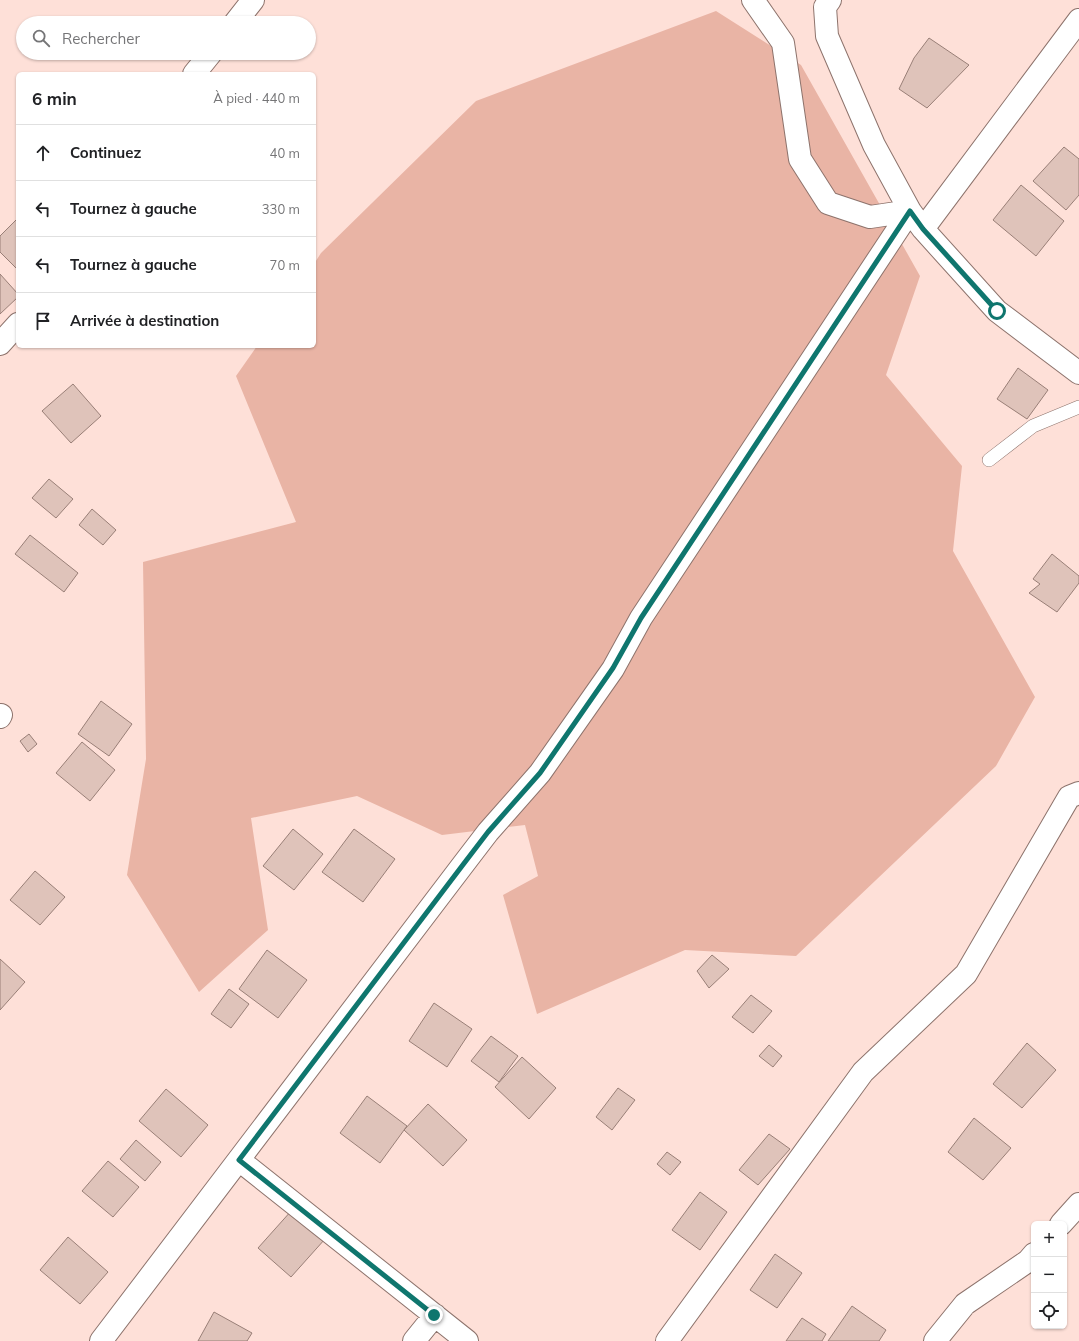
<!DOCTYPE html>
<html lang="fr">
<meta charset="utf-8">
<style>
body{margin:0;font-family:Mulish,sans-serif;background:#f2f2f2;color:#202124}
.controls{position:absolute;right:12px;bottom:12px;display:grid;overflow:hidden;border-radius:6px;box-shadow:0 1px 3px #0004}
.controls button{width:36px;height:36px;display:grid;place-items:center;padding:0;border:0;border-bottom:1px solid #e0e0e0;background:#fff;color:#202124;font:20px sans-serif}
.stop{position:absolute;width:12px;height:12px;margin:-9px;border:3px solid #0f766e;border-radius:50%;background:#fff}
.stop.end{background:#0f766e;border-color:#fff;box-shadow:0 1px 4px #0008}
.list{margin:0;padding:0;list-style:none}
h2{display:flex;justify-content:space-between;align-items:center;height:52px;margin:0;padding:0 16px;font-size:17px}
h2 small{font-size:13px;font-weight:400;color:#757577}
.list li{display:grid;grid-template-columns:26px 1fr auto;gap:12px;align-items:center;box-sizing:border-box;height:56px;padding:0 16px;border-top:1px solid #e0e0e0}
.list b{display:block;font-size:15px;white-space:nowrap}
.list em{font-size:13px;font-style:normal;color:#757577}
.icon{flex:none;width:22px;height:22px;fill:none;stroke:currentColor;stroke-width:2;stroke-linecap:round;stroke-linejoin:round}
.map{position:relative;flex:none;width:1079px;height:1341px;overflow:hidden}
.search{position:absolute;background:#fff;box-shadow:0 1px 3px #0004;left:16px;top:16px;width:300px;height:44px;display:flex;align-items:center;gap:10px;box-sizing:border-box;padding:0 14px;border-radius:22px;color:#757577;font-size:15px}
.panel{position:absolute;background:#fff;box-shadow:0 1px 3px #0004;left:16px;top:72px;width:300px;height:276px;border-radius:6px}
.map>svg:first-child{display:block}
.green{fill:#e9b4a5}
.building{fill:#dfc3ba;stroke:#997f77}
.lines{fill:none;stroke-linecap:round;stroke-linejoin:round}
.lane-casing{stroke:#8d736c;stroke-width:14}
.street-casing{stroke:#8d736c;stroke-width:24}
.lane{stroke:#fff;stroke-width:13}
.street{stroke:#fff;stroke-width:22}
.route{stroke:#0f766e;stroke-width:5}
</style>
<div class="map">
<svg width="1079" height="1341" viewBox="0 0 1079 1341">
<rect width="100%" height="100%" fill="#fee0d8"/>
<!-- green -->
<path class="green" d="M716 11 801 65 920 276 886 375 962 466 953 551 1035 697 996 766 796 956 685 950 537 1014 503 895 538 876 525 825 442 835 357 796 251 818 268 930 199 992 127 875 146 759 143 562 296 522 236 376 257 346H314V264L321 253 476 101Z"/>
<!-- building -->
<path class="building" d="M929 38 969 65 927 108 899 89 914 58Z
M1064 147 1079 159V195L1066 210 1033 181Z
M1021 185 1064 221 1036 256 993 220Z
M17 219 18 220V270L0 252V236Z
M0 274 18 294V297L0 314Z
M1018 368 1048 390 1027 419 997 399Z
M73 384 101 416 71 443 42 411Z
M49 479 73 499 56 518 32 498Z
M92 509 116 530 103 545 79 525Z
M30 535 78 573 64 592 15 554Z
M1052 554 1079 576V583L1057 612 1029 593 1040 584 1033 579Z
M101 701 132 724 109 756 78 734Z
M29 734 37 744 28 752 20 741Z
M82 742 115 770 90 801 56 773Z
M293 829 323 854 294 890 263 866Z
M354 829 395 859 363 902 322 872Z
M35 871 65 897 40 925 10 900Z
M267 950 307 980 278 1018 239 989Z
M712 955 729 969 709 988 697 971Z
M0 959 25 982 0 1010Z
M229 989 249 1004 231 1028 211 1014Z
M751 995 772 1011 753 1033 732 1017Z
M434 1003 472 1029 447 1067 409 1041Z
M491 1036 518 1056 499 1082 471 1061Z
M1027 1043 1056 1070 1022 1108 993 1084Z
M769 1045 782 1056 773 1067 759 1056Z
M522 1057 556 1088 529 1119 495 1087Z
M618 1088 635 1100 612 1130 596 1117Z
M166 1089 208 1125 181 1157 139 1121Z
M367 1096 407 1126 380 1163 340 1133Z
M428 1104 467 1140 443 1166 404 1130Z
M974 1118 1011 1148 983 1180 948 1152Z
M769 1134 790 1149 758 1185 739 1170Z
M136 1140 161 1162 145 1181 120 1159Z
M667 1152 681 1162 670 1175 657 1164Z
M108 1161 139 1187 113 1217 82 1191Z
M700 1192 727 1212 700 1250 672 1230Z
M292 1210 325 1239 291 1277 258 1248Z
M68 1237 108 1272 80 1304 40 1270Z
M775 1254 802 1273 777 1308 750 1290Z
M852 1306 886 1330 879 1341H828Z
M214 1312 252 1333 247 1341H198Z
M802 1318 826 1334 822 1341H786Z"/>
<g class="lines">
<defs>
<path id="lane" d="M989 460 1033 426 1079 407"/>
<path id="street" d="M753 0 783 43 800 159 828 203 870 217 910 211
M830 0 825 7 827 36 874 145 910 211 923 229 997 311 1079 373
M235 23 253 0
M194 74 211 53
M923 229 1079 20
M0 344 18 324
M0 717 1 715
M239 1160 467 1341
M1061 1224 1079 1204
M101 1341 462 866 488 832 540 773 613 669 641 618 910 211
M414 1341 435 1315
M667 1341 863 1072 966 974 1069 797 1079 793
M935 1341 965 1304 1028 1261 1034 1254"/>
</defs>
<!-- lane casing -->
<use href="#lane" class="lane-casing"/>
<!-- street casing -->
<use href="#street" class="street-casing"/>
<!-- lane -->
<use href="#lane" class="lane"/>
<!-- street -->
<use href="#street" class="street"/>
</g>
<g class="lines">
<!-- route -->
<path class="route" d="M434 1315 239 1160 462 866 488 832 540 773 613 668 641 618 910 211 923 229 997 311"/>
</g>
</svg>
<div class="controls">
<button>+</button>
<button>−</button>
<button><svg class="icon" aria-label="locate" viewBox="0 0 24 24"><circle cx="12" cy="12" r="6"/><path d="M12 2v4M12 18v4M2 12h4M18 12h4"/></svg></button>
</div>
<div class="stop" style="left:997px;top:311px"></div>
<div class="stop end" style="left:434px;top:1315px"></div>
<div class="search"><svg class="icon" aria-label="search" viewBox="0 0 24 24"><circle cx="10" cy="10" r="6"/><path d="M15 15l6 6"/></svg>Rechercher</div>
<section class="panel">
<h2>6 min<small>À pied · 440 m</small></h2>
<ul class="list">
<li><svg class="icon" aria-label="ahead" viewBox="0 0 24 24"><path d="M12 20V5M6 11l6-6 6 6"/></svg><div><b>Continuez</b></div><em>40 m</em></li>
<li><svg class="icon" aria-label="left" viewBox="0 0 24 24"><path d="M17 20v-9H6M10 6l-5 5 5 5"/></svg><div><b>Tournez à gauche</b></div><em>330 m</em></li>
<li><svg class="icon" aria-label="left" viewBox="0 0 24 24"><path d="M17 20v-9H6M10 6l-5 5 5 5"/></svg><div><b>Tournez à gauche</b></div><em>70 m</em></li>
<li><svg class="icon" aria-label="arrive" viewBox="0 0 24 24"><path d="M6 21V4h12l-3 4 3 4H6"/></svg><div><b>Arrivée à destination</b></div></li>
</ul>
</section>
</div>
